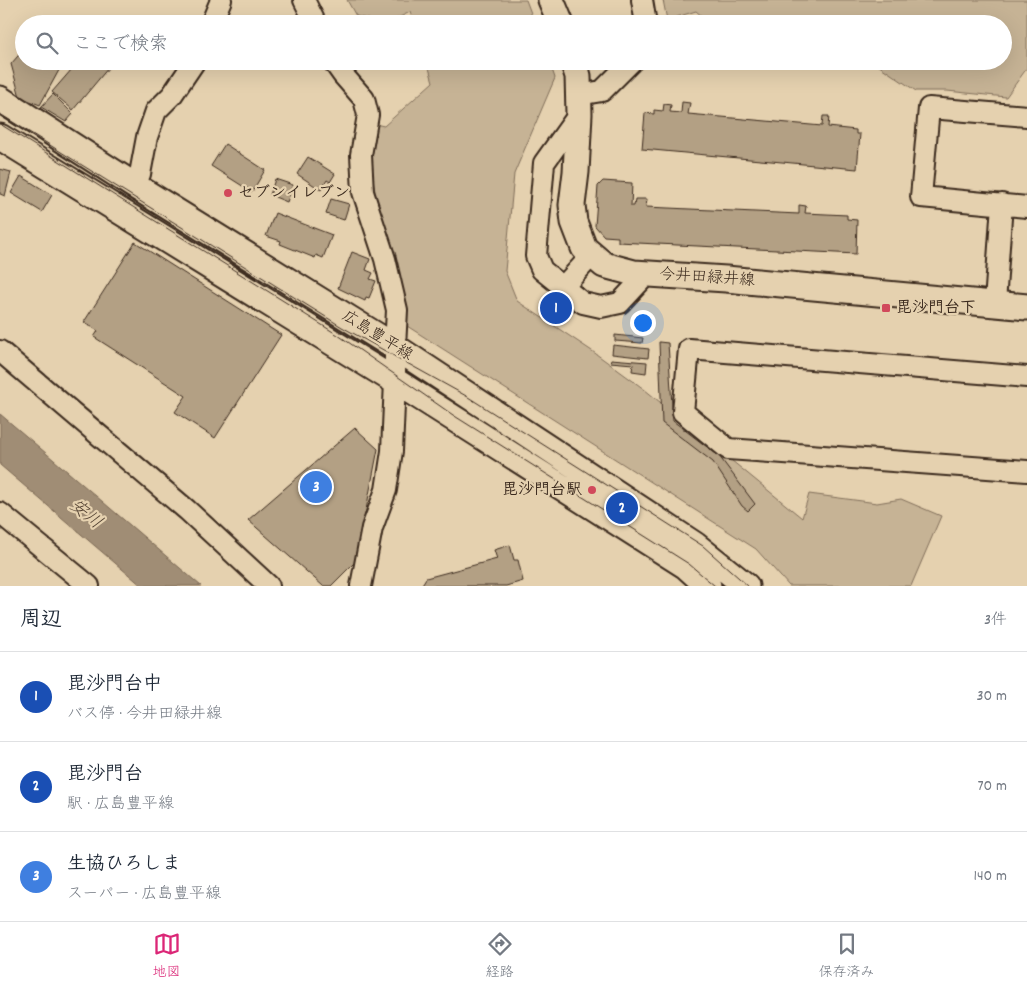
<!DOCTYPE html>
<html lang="ja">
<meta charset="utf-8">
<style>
body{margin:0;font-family:Dekko,"Klee One",sans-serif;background:#f2f2f3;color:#1f2937}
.you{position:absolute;left:642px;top:322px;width:18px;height:18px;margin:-12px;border:4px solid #fff;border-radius:50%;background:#1a73e8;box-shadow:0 0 0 8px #1a73e833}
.badge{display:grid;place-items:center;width:32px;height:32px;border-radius:50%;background:#db2777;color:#fff;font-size:16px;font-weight:700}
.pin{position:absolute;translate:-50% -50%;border:2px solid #fff;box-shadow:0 1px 5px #0006}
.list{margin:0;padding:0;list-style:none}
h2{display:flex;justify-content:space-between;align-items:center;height:65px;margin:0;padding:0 20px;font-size:21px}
h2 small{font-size:16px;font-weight:400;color:#747a83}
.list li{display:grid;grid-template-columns:32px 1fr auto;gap:15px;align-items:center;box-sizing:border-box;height:90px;padding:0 20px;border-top:1px solid #e0e1e3}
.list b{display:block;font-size:19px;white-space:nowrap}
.list p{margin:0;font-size:16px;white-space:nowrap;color:#747a83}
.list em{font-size:16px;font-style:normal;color:#747a83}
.icon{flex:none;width:28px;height:28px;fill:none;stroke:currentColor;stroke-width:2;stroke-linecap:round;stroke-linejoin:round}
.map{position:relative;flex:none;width:1027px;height:586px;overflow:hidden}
.search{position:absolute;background:#fff;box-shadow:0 5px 20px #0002;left:15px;right:15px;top:15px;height:55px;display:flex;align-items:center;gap:12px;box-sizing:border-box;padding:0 18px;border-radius:28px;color:#747a83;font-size:19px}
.sheet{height:335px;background:#fff}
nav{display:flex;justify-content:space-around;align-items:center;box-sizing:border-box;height:70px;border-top:1px solid #e0e1e3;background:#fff;font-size:14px;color:#747a83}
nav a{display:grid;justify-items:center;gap:2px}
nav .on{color:#db2777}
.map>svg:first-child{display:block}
.green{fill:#c6b395;stroke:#806e5a}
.water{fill:#a08d74;stroke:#786552}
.building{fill:#b3a084;stroke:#3b2a1e}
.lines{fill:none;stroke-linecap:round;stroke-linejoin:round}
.minor-casing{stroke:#3b2a1e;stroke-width:24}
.major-casing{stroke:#3b2a1e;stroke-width:29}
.minor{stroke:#e5d1af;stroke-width:20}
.major{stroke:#e5d1af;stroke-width:25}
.tram{stroke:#3b2a1e;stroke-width:1}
.poi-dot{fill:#d1495b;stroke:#e5d1af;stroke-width:2}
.labels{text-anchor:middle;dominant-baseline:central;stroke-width:4.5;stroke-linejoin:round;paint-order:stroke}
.poi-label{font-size:16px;font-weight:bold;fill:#3b2a1e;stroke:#e5d1af;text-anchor:start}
.street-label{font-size:16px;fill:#3b2a1e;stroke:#e5d1af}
.water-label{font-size:18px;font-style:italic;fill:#4f3e2f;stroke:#e5d1af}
</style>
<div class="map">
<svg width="1027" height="586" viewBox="0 0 1027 586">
<rect width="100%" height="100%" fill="#e5d1af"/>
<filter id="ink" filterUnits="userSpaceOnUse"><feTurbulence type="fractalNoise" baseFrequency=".02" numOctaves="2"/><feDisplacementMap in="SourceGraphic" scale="10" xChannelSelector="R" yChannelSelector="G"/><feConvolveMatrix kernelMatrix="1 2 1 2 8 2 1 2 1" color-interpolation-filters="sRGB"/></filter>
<g filter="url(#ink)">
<!-- green -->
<path class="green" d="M347 0H526L535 24H414L410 12 386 24 356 16Z
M663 0H1027V68L1006 97 947 91H916L872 61H1003V24H816L813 22 812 24H711L696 11 667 20Z
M427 61H549L555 78 514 174 505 271 517 301 592 351 644 389 802 518 809 494 877 503 901 499 941 516 911 586H789L756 549 407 326 375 191 370 160 375 124 384 126 433 82Z"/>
<!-- water -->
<path class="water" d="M0 414 26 436 201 586H142L0 465Z"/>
<!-- building -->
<path class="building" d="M24 49V61H64L40 105 20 97 11 64Z
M79 61H114L73 110 52 92Z
M53 94 73 114 66 122 41 107Z
M682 102 690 103 688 114 822 126 823 116H829L828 127 856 130V134H860L857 169 642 149 645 113 654 114V110L663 111 664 104 671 105 670 112 681 113Z
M225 144 265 170 252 192 211 166Z
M308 157 335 174 330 182 327 180 321 190 297 174Z
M0 169 11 172 5 196 0 194Z
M21 176 52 195 42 212 11 193Z
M275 179 293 185 287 202 270 195Z
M603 181 632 183 631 206H634L635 199H647L646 207 799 214V205L806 206 805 213 847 215V219L857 220 856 254 618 242V237L604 236 595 226 598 186Z
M331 199 349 204 344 220 326 214Z
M275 213 332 235 323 258 316 255 315 258 280 244 281 241 266 236Z
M135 242 281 335 215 438 175 412 186 396 94 337 98 331 84 322Z
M352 252 370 259 366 270 373 273 370 279 376 281 369 298 366 297 365 301 338 288Z
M615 335 643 338 642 343 615 341Z
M659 342 668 343 673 421 719 456 755 504 748 511 742 506 713 462 662 423Z
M613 345 649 349 648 358 612 354Z
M611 359 647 362 646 373 632 371 633 364 610 362Z
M355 428 378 449 356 561 331 586H323L248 520Z
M510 545 514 560H518L523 581 506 586H421L426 578 497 559 494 550Z"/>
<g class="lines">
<defs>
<path id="minor" d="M304 0 316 24
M642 0 646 24
M211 24 221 0
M333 61 343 75 364 99 368 115 361 155 363 192 385 259 397 310 395 347V381L392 451 386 490 372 528 361 586
M578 95 602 91 632 61
M579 114 544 163 536 256 542 270 583 303 601 307 620 303 647 274
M1027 116 929 108 921 197 1027 207
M135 186 140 174 147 137 156 111 172 95 195 61
M563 287 592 255
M995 303 1002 204
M0 351 187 510 269 586
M1027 377 689 349 683 412 728 449 1027 471
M0 513 89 586"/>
<path id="major" d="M551 0 561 24
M573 61 578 76 579 114 576 172 572 205 574 222 584 248 604 265 634 273 726 279 1027 307
M0 99 135 186 395 347 695 545 746 586
M0 137 395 381 686 566 708 586"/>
</defs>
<!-- minor casing -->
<use href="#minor" class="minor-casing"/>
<!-- major casing -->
<use href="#major" class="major-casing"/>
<!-- minor -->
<use href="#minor" class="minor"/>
<!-- major -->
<use href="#major" class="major"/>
<!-- tram -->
<path class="tram" d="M0 114 342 327 468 397 703 546 748 586
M0 124 338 335 453 415 689 564 715 586"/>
</g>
</g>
<!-- markers -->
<g class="poi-dot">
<circle cx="228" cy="193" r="5"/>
<rect x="881" y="303" width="10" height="10" rx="2.5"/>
<circle cx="592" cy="490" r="5"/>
</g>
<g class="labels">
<!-- poi labels -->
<g class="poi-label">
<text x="238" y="193">セブンイレブン</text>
<text x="896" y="308">毘沙門台下</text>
<text x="582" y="490" text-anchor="end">毘沙門台駅</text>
</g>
<!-- street labels -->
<g class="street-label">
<text transform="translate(707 278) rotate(4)">今井田緑井線</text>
<text transform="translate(377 336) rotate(32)">広島豊平線</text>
</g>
<!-- water labels -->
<g class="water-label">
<text transform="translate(85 515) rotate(39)">安川</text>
</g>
</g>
</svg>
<div class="you"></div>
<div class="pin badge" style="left:556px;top:308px;background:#1a4fb4">1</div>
<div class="pin badge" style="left:622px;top:508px;background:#1a4fb4">2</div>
<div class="pin badge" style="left:316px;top:487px;background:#3f7fe0">3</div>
<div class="search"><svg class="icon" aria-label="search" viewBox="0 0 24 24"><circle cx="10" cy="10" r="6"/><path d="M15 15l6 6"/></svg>ここで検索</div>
</div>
<section class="sheet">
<h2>周辺<small>3件</small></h2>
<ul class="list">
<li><span class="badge" style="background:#1a4fb4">1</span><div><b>毘沙門台中</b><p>バス停 · 今井田緑井線</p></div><em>30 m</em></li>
<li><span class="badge" style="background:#1a4fb4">2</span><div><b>毘沙門台</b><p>駅 · 広島豊平線</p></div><em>70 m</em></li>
<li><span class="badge" style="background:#3f7fe0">3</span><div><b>生協ひろしま</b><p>スーパー · 広島豊平線</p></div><em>140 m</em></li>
</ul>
</section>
<nav>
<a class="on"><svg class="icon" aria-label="map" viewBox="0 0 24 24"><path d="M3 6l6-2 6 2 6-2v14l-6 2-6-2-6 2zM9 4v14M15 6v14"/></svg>地図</a>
<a><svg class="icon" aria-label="directions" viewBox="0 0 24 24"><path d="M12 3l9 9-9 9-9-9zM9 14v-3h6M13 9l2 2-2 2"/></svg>経路</a>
<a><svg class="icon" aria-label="saved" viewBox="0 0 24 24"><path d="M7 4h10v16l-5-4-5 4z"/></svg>保存済み</a>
</nav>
